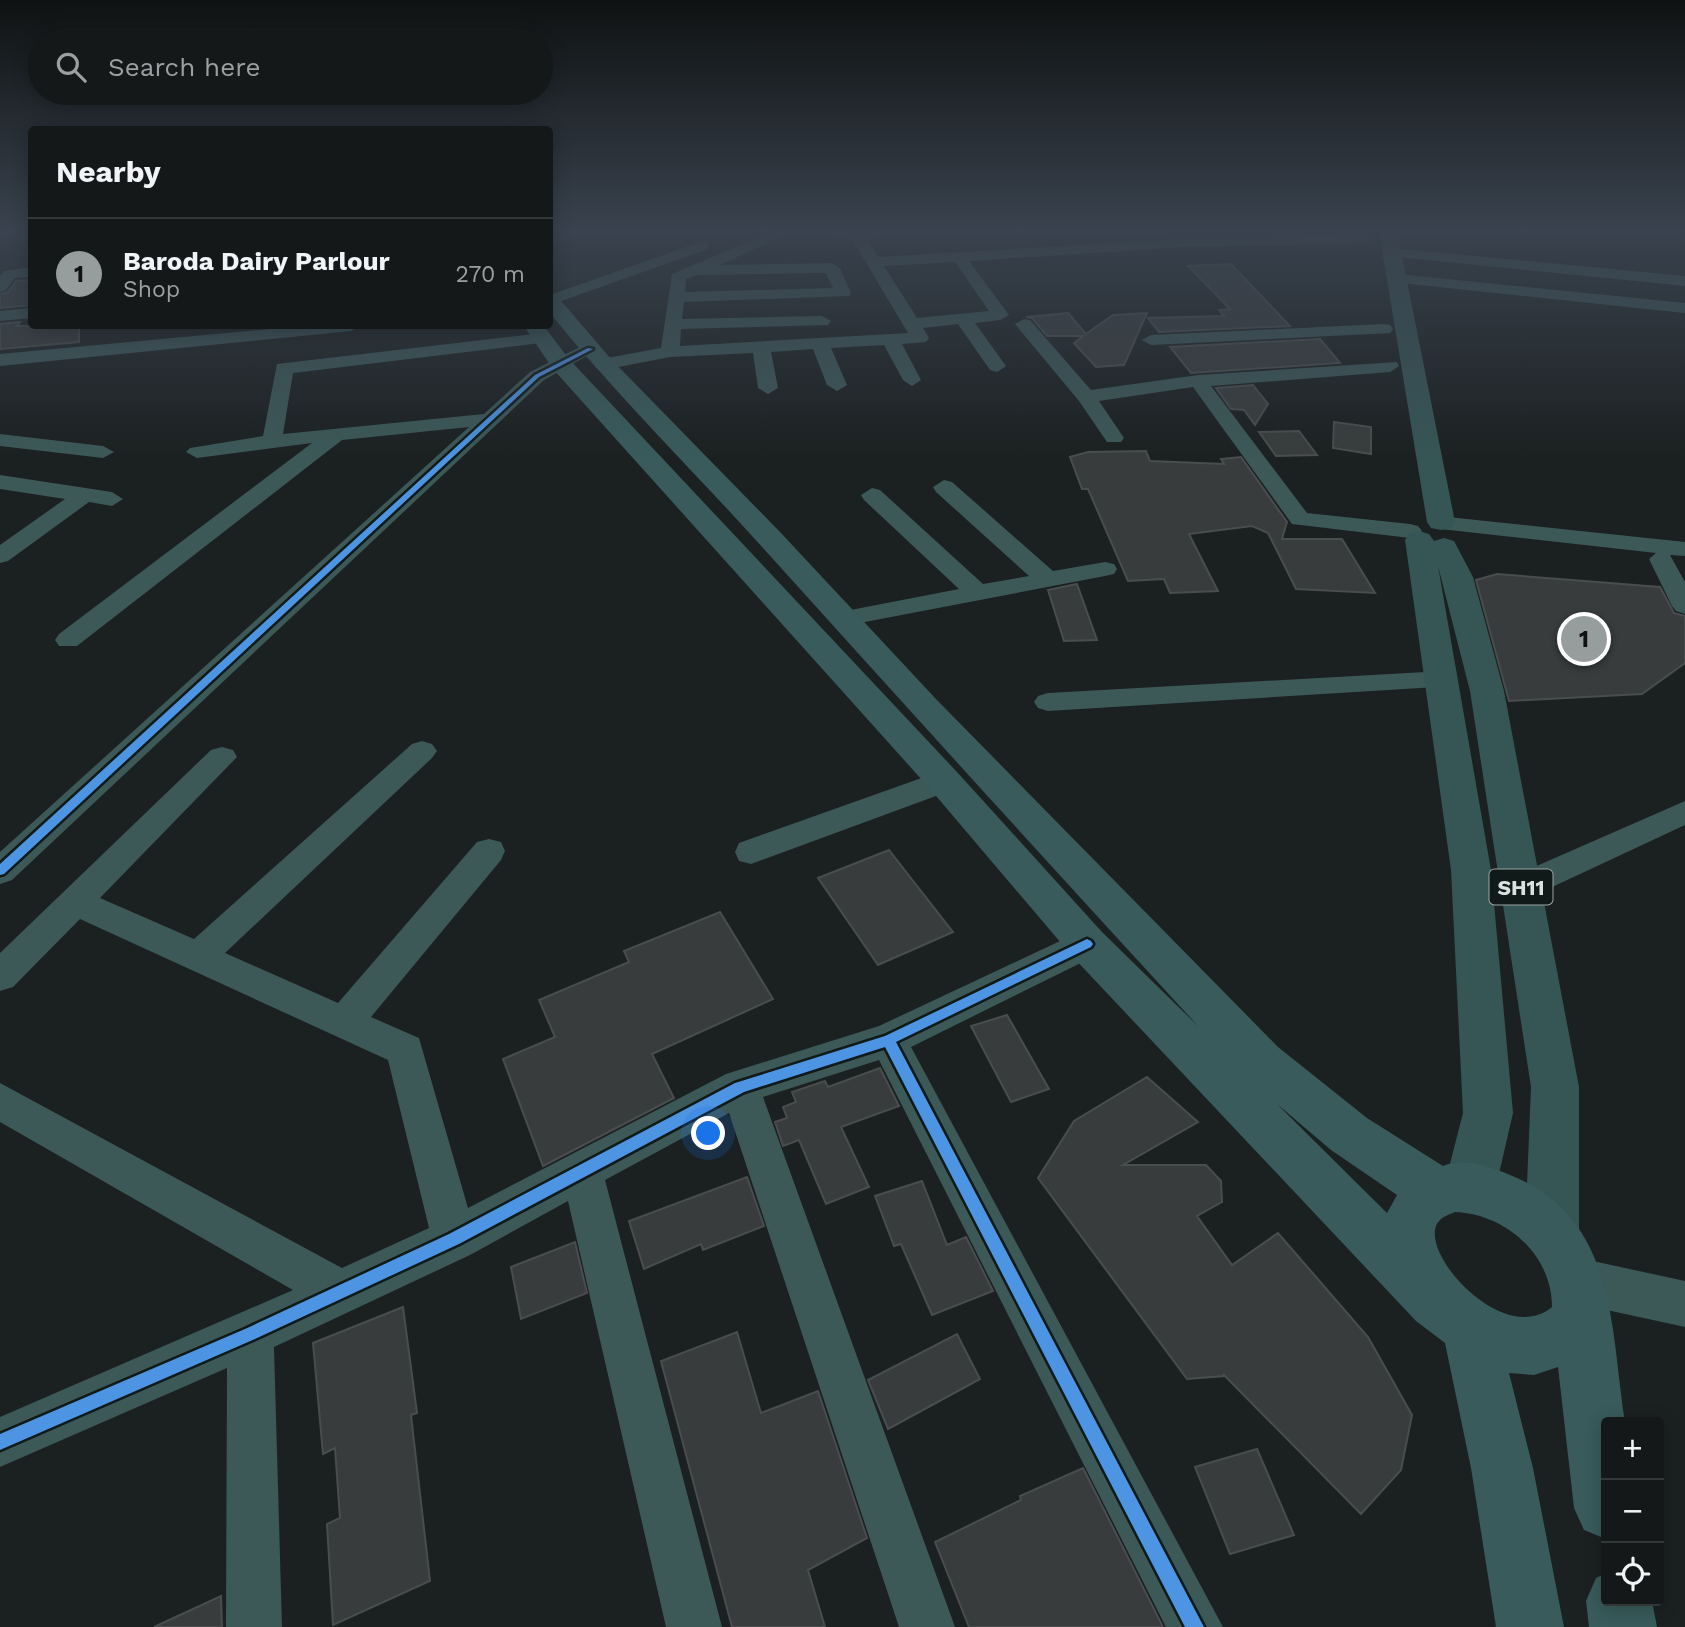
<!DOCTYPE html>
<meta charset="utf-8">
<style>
body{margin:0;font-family:"Work Sans",sans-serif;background:#1d2121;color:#f1f3f6}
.controls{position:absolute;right:21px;bottom:21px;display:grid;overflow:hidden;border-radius:7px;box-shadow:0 4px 18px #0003}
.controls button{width:63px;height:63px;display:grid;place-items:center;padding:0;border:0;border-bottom:2px solid #333737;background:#141818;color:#f1f3f6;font:35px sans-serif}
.you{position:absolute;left:709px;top:1134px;width:24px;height:24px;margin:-18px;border:5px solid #fff;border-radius:50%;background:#1a73e8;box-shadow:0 0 0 10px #1a73e833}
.badge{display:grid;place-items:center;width:46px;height:46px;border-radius:50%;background:#979d9d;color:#111;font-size:23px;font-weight:700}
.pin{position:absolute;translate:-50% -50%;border:4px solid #fff;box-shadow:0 2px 7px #0006}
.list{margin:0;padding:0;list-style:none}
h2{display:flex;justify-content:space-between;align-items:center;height:91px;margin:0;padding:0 28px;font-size:30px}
h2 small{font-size:23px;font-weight:400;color:#9da0a2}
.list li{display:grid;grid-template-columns:46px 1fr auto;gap:21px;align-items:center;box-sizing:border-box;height:112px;padding:0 28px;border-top:2px solid #333737}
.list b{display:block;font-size:26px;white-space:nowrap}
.list p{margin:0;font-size:23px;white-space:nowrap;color:#9da0a2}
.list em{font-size:23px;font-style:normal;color:#9da0a2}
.icon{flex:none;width:38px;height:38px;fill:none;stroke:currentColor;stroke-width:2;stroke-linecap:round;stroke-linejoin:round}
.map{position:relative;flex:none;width:1685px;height:1627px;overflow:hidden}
.search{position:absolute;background:#141818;box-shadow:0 4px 18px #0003;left:28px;top:28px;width:525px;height:77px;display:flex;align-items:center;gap:18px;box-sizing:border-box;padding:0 24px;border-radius:38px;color:#9da0a2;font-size:26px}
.panel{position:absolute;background:#141818;box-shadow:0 4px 18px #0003;left:28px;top:126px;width:525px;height:203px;border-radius:7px}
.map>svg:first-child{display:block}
.building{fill:#383c3c;stroke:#494d4d;stroke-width:2}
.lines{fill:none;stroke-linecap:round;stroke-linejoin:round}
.minor{fill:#3c5857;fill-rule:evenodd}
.major{fill:#365555;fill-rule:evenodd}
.highway{fill:#395b5b;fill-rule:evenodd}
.cycleway-casing{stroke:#0f1a19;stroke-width:5}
.cycleway{fill:#4d94e3;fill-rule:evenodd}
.labels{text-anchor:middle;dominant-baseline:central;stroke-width:7;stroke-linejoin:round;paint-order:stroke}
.shield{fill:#0f1a19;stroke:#9da5a5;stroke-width:2}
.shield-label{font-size:21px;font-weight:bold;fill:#dae1e1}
</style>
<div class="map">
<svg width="1685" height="1627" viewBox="0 0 1685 1627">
<rect width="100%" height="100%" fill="#1b2020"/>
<!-- building -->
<path class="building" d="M1231 264 1290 326 1159 332 1148 318 1224 316 1219 310 1230 309 1188 266Z
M32 280V305L0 308V294L8 292 16 281Z
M1068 313 1086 334 1113 315 1147 313 1124 365 1096 367 1074 343 1083 336H1047L1032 318 1026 317Z
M20 322 17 326H79V342L0 349V324Z
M1320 339 1340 363 1191 373 1170 347Z
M1253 385 1268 404 1255 425 1244 410 1231 409 1216 388Z
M1334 422 1371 427V454L1333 448Z
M1299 431 1317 455 1276 456 1259 432Z
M1146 451 1150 461 1224 464 1221 459 1241 457 1287 522 1282 539H1342L1375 593 1296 589 1268 533 1252 526 1189 534 1218 591 1170 593 1164 579 1128 581 1088 489H1082L1070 457 1088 452Z
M1497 574 1660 587 1674 613 1685 616V663L1642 694 1509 701 1476 580Z
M1077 584 1097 640 1064 641 1048 590Z
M889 850 953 932 878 965 818 878Z
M720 912 773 999 652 1054 674 1098 543 1166 503 1059 555 1037 539 1000 629 962 624 951Z
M1007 1015 1049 1089 1011 1102 971 1026Z
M880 1068 899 1106 841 1127 869 1187 826 1204 799 1140 783 1146 775 1122 787 1118 783 1107 796 1102 792 1092 825 1081 828 1087Z
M1147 1077 1198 1122 1123 1165H1206L1221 1181 1222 1202 1197 1216 1232 1265 1278 1233 1368 1337 1412 1415 1401 1470 1361 1514 1223 1374 1224 1376 1187 1379 1038 1178 1074 1121Z
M747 1177 764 1226 703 1250 701 1244 644 1269 629 1221Z
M922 1181 947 1245 966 1237 993 1291 932 1315 901 1244 894 1246 875 1196Z
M575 1242 587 1293 521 1319 511 1267Z
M403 1307 417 1413 411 1415 430 1581 333 1625 327 1524 340 1518 335 1448 323 1454 313 1343Z
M737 1332 761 1413 818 1391 867 1538 808 1570 825 1627H732L661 1361Z
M957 1334 980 1379 888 1429 868 1380Z
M1257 1449 1294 1535 1230 1554 1195 1467Z
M1083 1468 1163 1627H969L935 1542 1021 1500 1020 1496Z
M221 1596 222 1627H154Z"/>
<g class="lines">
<!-- minor -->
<path class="minor" d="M0 231H12L0 241Z
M774 231H794L720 265 832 263 840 268 851 293 849 296 684 302 682 319 822 316 831 321 828 325 681 329 680 346 908 333 852 239 808 235 801 231H911L904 235 867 239 878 257 1183 239 1366 235 1373 239 1366 243 1183 247 969 261 1009 315 1000 320 975 323 1006 366 997 372 990 370 958 324 923 328 929 338 926 342 902 344 921 380 912 386 903 380 884 345 831 348 847 385 837 391 827 385 813 349 771 352 778 388 768 394 758 388 753 353 670 357 603 370 596 368 594 364 596 360 661 348 672 274ZM955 262 989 311 917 318 884 266ZM826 273 833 288 685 292 686 279 697 275Z
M703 241 708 243V249L550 305V295Z
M1392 248 1685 276V286L1387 256 1384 253Z
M32 267V277L15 278 6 290 0 292V276L4 271Z
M1397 274 1685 303V313L1391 282 1389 279Z
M32 308V318L0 321V311Z
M1024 319 1030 320 1091 390 1198 375 1397 362 1399 366 1390 372 1211 386 1307 513 1410 524 1418 526 1422 531 1418 536 1410 538 1292 524 1193 387 1099 401 1124 438 1121 442H1107L1079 401 1015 324Z
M1384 324 1390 325 1393 329 1390 333 1151 345 1142 340 1151 335Z
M302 326H360L351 331 0 366V354Z
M543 333 552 338 549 342 293 373 283 434 484 414 530 372 584 345H596L599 349 544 380 12 880 0 884V852L469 427 342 440 77 646H59L55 640 59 634 312 443 197 458 186 452 190 448 263 436 277 364Z
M0 434 103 446 114 452 103 458 0 446Z
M0 475 112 492 123 499 112 506 89 502 8 561 0 563V545L65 499 0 489Z
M944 480 952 482 1053 571 1105 562 1114 564 1117 569 1114 574 1105 576 844 626 835 623 831 618 835 613 959 589 864 500 861 495 872 488 880 490 983 584 1029 576 936 492 933 487Z
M1448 517 1685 542V556L1670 555 1685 582V614L1676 611 1672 606 1649 559 1656 553 1440 529 1436 524 1440 519Z
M1443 671 1453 674 1457 680 1453 686 1048 711 1038 708 1034 702 1038 696 1048 693Z
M422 741 432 744 437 751 432 758 225 953 338 1003 477 842 489 839 501 842 505 851 501 860 371 1017 419 1038 468 1208 726 1074 879 1026 1075 934 1087 930 1099 934 1105 944 1099 954 911 1047 1223 1627H1166L879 1060 763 1097 955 1627H899L729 1113 605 1180 722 1627H666L568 1201 470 1255 274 1347 282 1627H226L227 1368 0 1467V1417L293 1290 0 1122V1083L342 1268 429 1228 388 1060 80 919 13 987 0 991V953L211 750 222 747 233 750 237 757 100 898 194 939 412 744Z
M944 770 955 773 959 781 955 789 751 864 739 861 735 852 739 843Z
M1685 801V825L1533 896 1521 900 1509 896 1504 887 1509 878Z
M1579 1258 1685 1281V1327L1579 1304 1563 1297 1556 1281 1563 1265Z"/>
<!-- major -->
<path class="major" d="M1379 231H1397L1455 522 1451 528 1441 530 1431 528 1427 522Z
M1419 531 1429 534 1434 541 1444 538 1454 541 1473 577 1504 691 1579 1087V1233L1571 1252 1552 1260 1533 1252 1525 1233 1531 1087 1470 691 1438 566 1491 870 1513 1113 1496 1187 1488 1205 1470 1212 1452 1205 1444 1187 1463 1113 1451 870 1405 540 1409 534Z"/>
<!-- highway -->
<path class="highway" d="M550 294 557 296 611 359 781 533 936 699 1278 1047 1367 1118 1443 1166C1464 1157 1489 1166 1510 1175 1617 1218 1610 1326 1625 1422H1606V1539L1584 1530 1574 1508 1558 1367 1534 1375 1509 1373 1533 1468 1564 1627H1496L1471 1468 1445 1343 1416 1321 1072 956 931 790 553 369 524 326H544L569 359 957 772 1102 932 1198 1026C1052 867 907 708 763 548 692 469 616 395 550 313ZM1277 1104 1331 1150 1397 1195 1387 1213ZM1455 1212C1506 1214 1552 1255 1552 1307 1502 1349 1412 1246 1440 1220 1444 1216 1451 1214 1455 1212Z
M1606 1573V1601H1652L1657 1627H1589L1586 1601 1596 1578Z"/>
<defs>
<path id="cycleway" d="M588 348 593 349 539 377 4 874 0 875V864L535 375Z
M1087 939 1091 941 1093 944 1091 947 896 1042 1204 1627H1185L885 1047 744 1092 459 1244 255 1339 0 1450V1434L245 1329 449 1234 735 1083 885 1036Z"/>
</defs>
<!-- cycleway casing -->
<use href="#cycleway" class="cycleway-casing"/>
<!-- cycleway -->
<use href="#cycleway" class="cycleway"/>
</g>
<!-- sky -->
<linearGradient id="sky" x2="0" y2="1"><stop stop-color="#0f1212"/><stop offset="0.5" stop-color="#39424e"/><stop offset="1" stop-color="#39424e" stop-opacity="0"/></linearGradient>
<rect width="1685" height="459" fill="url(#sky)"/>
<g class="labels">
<!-- shield labels -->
<rect class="shield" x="1489.5" y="869.5" width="63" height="35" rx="5"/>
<g class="shield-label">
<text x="1521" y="887">SH11</text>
</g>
</g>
</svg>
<div class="controls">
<button>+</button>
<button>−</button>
<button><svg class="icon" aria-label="locate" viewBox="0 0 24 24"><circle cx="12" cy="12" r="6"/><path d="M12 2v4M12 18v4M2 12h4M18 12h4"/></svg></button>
</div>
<div class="you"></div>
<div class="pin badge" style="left:1584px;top:639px">1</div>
<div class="search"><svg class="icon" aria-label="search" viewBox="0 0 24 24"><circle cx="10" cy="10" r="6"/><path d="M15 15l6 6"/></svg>Search here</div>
<section class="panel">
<h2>Nearby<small></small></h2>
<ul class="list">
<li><span class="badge">1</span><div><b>Baroda Dairy Parlour</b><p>Shop</p></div><em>270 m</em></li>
</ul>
</section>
</div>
